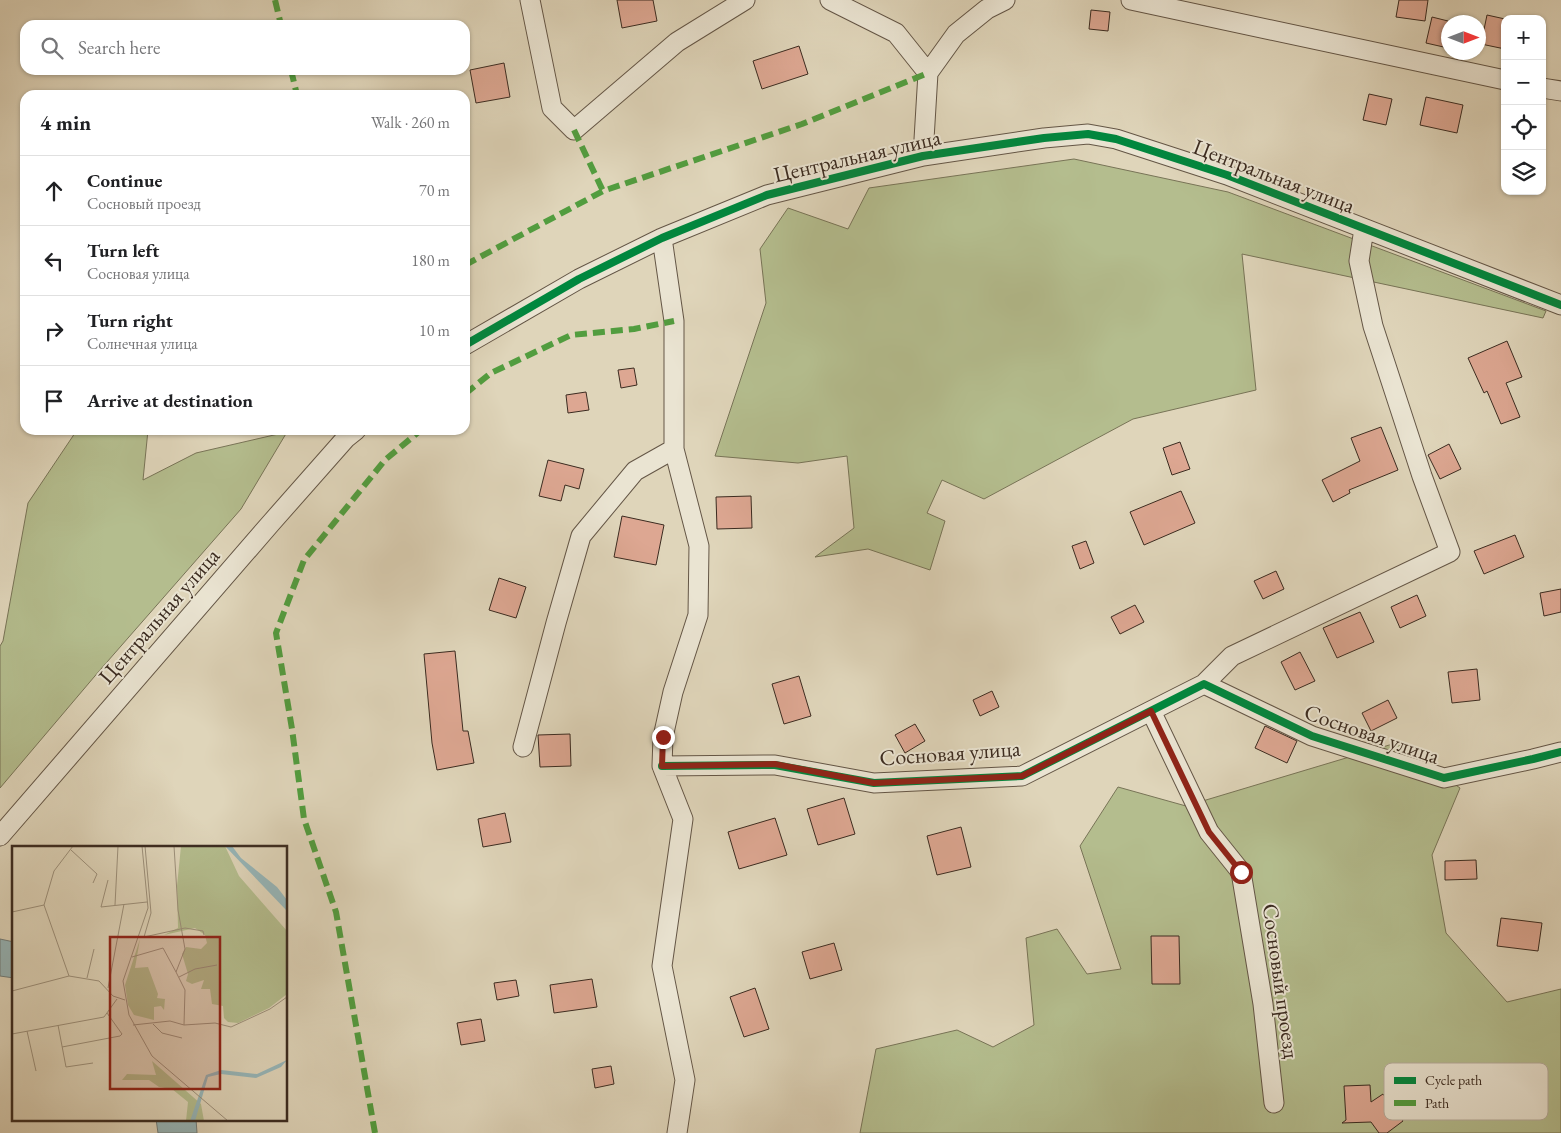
<!DOCTYPE html>
<meta charset="utf-8">
<style>
body{margin:0;font-family:"EB Garamond",serif;background:#f6f6f6;color:#202124}
.controls{position:absolute;right:15px;top:15px;display:grid;overflow:hidden;border-radius:10px;box-shadow:0 1px 4px #0004}
.controls button{width:45px;height:45px;display:grid;place-items:center;padding:0;border:0;border-bottom:1px solid #e0e0e0;background:#fff;color:#202124;font:25px sans-serif}
.compass{position:absolute;left:1441px;top:15px;width:45px;height:45px;border-radius:50%;background:#fff;box-shadow:0 1px 4px #0004;rotate:90deg}
.stop{position:absolute;width:15px;height:15px;margin:-11px;border:4px solid #8f2418;border-radius:50%;background:#fff}
.stop.end{background:#8f2418;border-color:#fff;box-shadow:0 1px 5px #0008}
.list{margin:0;padding:0;list-style:none}
h2{display:flex;justify-content:space-between;align-items:center;height:65px;margin:0;padding:0 20px;font-size:21px}
h2 small{font-size:16px;font-weight:400;color:#757577}
.list li{display:grid;grid-template-columns:32px 1fr auto;gap:15px;align-items:center;box-sizing:border-box;height:70px;padding:0 20px;border-top:1px solid #e0e0e0}
.list b{display:block;font-size:19px;white-space:nowrap}
.list p{margin:0;font-size:16px;white-space:nowrap;color:#757577}
.list em{font-size:16px;font-style:normal;color:#757577}
.icon{flex:none;width:28px;height:28px;fill:none;stroke:currentColor;stroke-width:2;stroke-linecap:round;stroke-linejoin:round}
.map{position:relative;flex:none;width:1561px;height:1133px;overflow:hidden}
.search{position:absolute;background:#fff;box-shadow:0 1px 4px #0004;left:20px;top:20px;width:450px;height:55px;display:flex;align-items:center;gap:12px;box-sizing:border-box;padding:0 18px;border-radius:15px;color:#757577;font-size:19px}
.panel{position:absolute;background:#fff;box-shadow:0 1px 4px #0004;left:20px;top:90px;width:450px;height:345px;border-radius:15px}
.map>svg:first-child{display:block}
.green{fill:#b4bd8e;stroke:#787457}
.water{fill:#96b6b9;stroke:#727e7c}
.building{fill:#dda792;stroke:#3b2b20}
.lines{fill:none;stroke-linecap:round;stroke-linejoin:round}
.minor-casing{stroke:#645646;stroke-width:21}
.minor{stroke:#eae4d2;stroke-width:19}
.quiet{stroke:#529d3f;stroke-width:6;stroke-dasharray:12 6;stroke-linecap:butt}
.cycleway-casing{stroke:#eae4d2;stroke-width:11}
.cycleway{stroke:#00873e;stroke-width:8}
.route{stroke:#8f2418;stroke-width:6}
.labels{text-anchor:middle;dominant-baseline:central;stroke-width:4;stroke-linejoin:round;paint-order:stroke}
.street-label{font-size:22px;fill:#3b2b20;stroke:#eae4d2}
.inset-road{fill:none;stroke:#9d917c;stroke-width:1}
.view{fill:#8f2418;fill-opacity:0.15;stroke:#8f2418;stroke-width:2.5}
.inset-edge{fill:none;stroke:#3b2b20;stroke-width:2.5}
.key{fill:#eae4d2;stroke:#b6ac9d;stroke-width:1}
.key-label{font-size:14px;fill:#3b2b20}
</style>
<div class="map">
<svg width="1561" height="1133" viewBox="0 0 1561 1133">
<rect width="100%" height="100%" fill="#dfd5ba"/>
<filter id="stains"><feTurbulence type="fractalNoise" baseFrequency=".004" numOctaves="4"/><feColorMatrix values="0 0 0 0 .2 0 0 0 0 .09 0 0 0 0 .02 0 0 0 .5 -.17"/></filter>
<radialGradient id="worn" r=".72"><stop offset=".6" stop-color="#630" stop-opacity="0"/><stop offset="1" stop-color="#630" stop-opacity=".3"/></radialGradient>
<!-- green -->
<path class="green" d="M1074 159 1228 192 1546 311 1543 318 1242 254 1256 390 1133 419 984 499 942 480 927 513 945 521 930 570 868 549 815 557 854 528 847 456 798 463 715 456 766 303 760 249 788 208 848 229 869 188Z
M77 430H148L143 480 196 453 287 432 241 509 100 670 0 788V646L3 641 28 503Z
M1396 743 1460 788 1432 855 1446 933 1507 1002 1561 989V1133H860L876 1049 957 1030 993 1047 1034 1025 1026 938 1057 929 1087 974 1121 969 1080 846 1118 787 1186 806Z"/>
<!-- water -->
<path class="water" d="M0 939 14 942V978L0 976Z
M156 1119H196L197 1133H158Z"/>
<!-- building -->
<path class="building" d="M617 0H653L657 21 622 28Z
M1399 0H1428L1425 21 1396 17Z
M1091 10 1110 12 1108 31 1089 29Z
M1487 15 1505 19V49L1481 44Z
M1432 17 1448 21V48L1426 43Z
M799 46 808 74 762 89 753 61Z
M504 63 510 97 476 103 470 70Z
M1369 94 1392 99 1386 125 1363 120Z
M1426 97 1463 105 1457 133 1420 125Z
M1507 341 1522 377 1506 383 1520 417 1501 424 1487 391 1484 393 1468 358Z
M634 368 637 385 621 388 618 370Z
M586 392 589 410 568 413 566 395Z
M1381 427 1398 470 1349 490 1350 493 1333 502 1322 480 1360 461 1351 438Z
M1180 442 1190 469 1172 475 1163 448Z
M1449 444 1461 469 1440 479 1428 455Z
M548 460 584 469 579 489 565 485 561 501 539 496Z
M1181 491 1195 523 1144 545 1130 512Z
M751 496 752 528 717 529 716 497Z
M622 516 664 525 656 565 614 557Z
M1515 535 1524 557 1484 574 1474 551Z
M1086 541 1094 563 1080 569 1072 546Z
M1276 571 1284 589 1263 599 1254 581Z
M499 578 526 587 516 618 489 610Z
M1561 589V612L1544 616 1540 593Z
M1417 595 1426 616 1400 628 1391 607Z
M1135 605 1144 622 1120 634 1111 617Z
M1360 612 1374 642 1337 658 1323 628Z
M455 651 463 731H468L474 763 437 770 432 743 424 654Z
M1300 652 1315 681 1295 690 1281 662Z
M1477 669 1480 700 1452 703 1448 672Z
M799 676 811 716 784 724 772 684Z
M992 691 999 707 980 716 973 700Z
M1388 700 1397 718 1371 731 1362 713Z
M915 724 925 741 905 753 895 735Z
M1265 726 1297 741 1287 763 1255 748Z
M570 734 571 766 540 767 538 735Z
M844 798 855 834 818 845 807 809Z
M505 813 511 842 483 847 478 819Z
M775 818 787 855 739 869 728 832Z
M961 827 971 867 937 875 927 836Z
M1476 860 1477 879 1445 880V861Z
M1501 918 1542 923 1538 951 1497 946Z
M1151 936H1179L1180 984H1152Z
M834 943 842 970 810 979 802 952Z
M592 979 597 1007 554 1013 550 985Z
M516 980 519 996 497 1000 494 983Z
M755 988 769 1029 744 1037 730 997Z
M481 1019 485 1041 461 1045 457 1023Z
M611 1066 614 1084 595 1088 592 1069Z
M1370 1085 1371 1102 1383 1094 1403 1121 1387 1133H1379L1371 1122 1342 1123 1346 1120 1344 1086Z"/>
<g class="lines">
<defs>
<path id="minor" d="M530 0 552 108 574 130 677 42 745 0
M830 0 896 33 928 73
M1131 0 1505 80
M1542 88 1561 91
M923 156 928 73 956 34 987 9 1005 0
M662 238 674 321V449L699 546 698 615 673 692 663 737 662 766 683 819 662 966 685 1080 677 1133
M465 345 579 279 662 238 767 195 923 156 1044 138 1088 134 1116 139 1227 175 1561 305
M1204 684 1232 656 1450 552 1422 476 1373 326 1359 261 1364 229
M1151 711 1209 832 1241 872 1263 1004 1274 1103
M523 747 556 623 581 536 635 471 674 449
M662 766 775 765 874 783 1022 776 1204 684 1312 736 1444 778 1533 759 1561 752
M0 836 271 523 346 438 356 430"/>
</defs>
<!-- minor casing -->
<use href="#minor" class="minor-casing"/>
<!-- minor -->
<use href="#minor" class="minor"/>
<!-- quiet -->
<path class="quiet" d="M275 0 281 25
M291 70 297 95
M574 130 603 191
M465 265 603 191 802 124 928 73
M465 394 491 373 571 335 634 329 674 321
M375 1133 336 912 304 819 292 729 276 633 304 560 385 460 421 430"/>
<defs>
<path id="cycleway" d="M465 345 579 279 662 238 767 195 923 156 1044 138 1088 134 1116 139 1227 175 1561 305
M662 766 775 765 874 783 1022 776 1204 684 1312 736 1444 778 1533 759 1561 752"/>
</defs>
<!-- cycleway casing -->
<use href="#cycleway" class="cycleway-casing"/>
<!-- cycleway -->
<use href="#cycleway" class="cycleway"/>
</g>
<g class="lines">
<!-- route -->
<path class="route" d="M663 737 662 766 775 764 874 783 1022 776 1151 711 1209 832 1241 872"/>
</g>
<g class="labels">
<!-- street labels -->
<g class="street-label">
<text transform="translate(857 156) rotate(-13)">Центральная улица</text>
<text transform="translate(1274 176) rotate(21)">Центральная улица</text>
<text transform="translate(159 616) rotate(-49)">Центральная улица</text>
<text transform="translate(1372 734) rotate(19)">Сосновая улица</text>
<text transform="translate(950 753) rotate(-4)">Сосновая улица</text>
<text transform="translate(1281 981) rotate(82)">Сосновый проезд</text>
</g>
</g>
<!-- overview -->
<g transform="translate(12 846)">
<rect width="275" height="275" fill="#dfd5ba"/>
<path d="M169 0H213L227 30 275 85V148L257 162 226 177 216 176 212 172 211 160 200 158 198 143H189L192 134 180 138 174 135 176 128 170 108 174 101 189 103 195 97 193 89 183 82 152 89 166 82 165 40ZM128 93 123 122 136 121 146 148 145 152 153 153 152 164 149 160 142 161V174L122 169 116 159 113 139ZM140 215 189 258 192 275H174L176 256 160 243 147 241 137 234H110L115 228 144 229Z" fill="#b4bd8e"/>
<path d="M213 0H220L229 12 265 41 275 54V65ZM275 214 269 221 244 232 209 228 196 231 183 275H178L194 229 209 224 245 228Z" fill="#96b6b9"/>
<path class="inset-road" d="M130 0 136 62 111 135 117 169 140 210 216 275M162 0 166 64 173 103 164 126 173 144 172 179M59 4 85 28 81 37M96 34 89 61 135 56M103 59 106 0M0 66 32 59M132 91 139 67 133 0M132 91 173 82 191 85 192 89M120 111 151 102 164 126M57 130 32 59 42 25 61 0M167 131 183 123 205 119M75 132 82 103M96 142 112 58M0 145 57 130 87 135 101 150 113 154M141 178 150 187 170 192M46 179 54 221 81 217M121 179 158 175 172 179 203 177 219 181 258 163 275 151M15 185 24 225M0 188 92 171 105 153M50 201 108 190 110 188 95 167"/>
<path class="view" d="M98 91H208V243H98Z"/>
<rect width="275" height="275" class="inset-edge"/>
</g>
<!-- legend -->
<rect x="1384" y="1063" width="164" height="57" rx="8" class="key"/>
<rect x="1394" y="1077" width="22" height="7" fill="#00873e"/>
<rect x="1394" y="1100" width="22" height="6" fill="#529d3f"/>
<g class="key-label">
<text x="1425" y="1085">Cycle path</text>
<text x="1425" y="1108">Path</text>
</g>
<rect width="100%" height="100%" filter="url(#stains)"/>
<rect width="100%" height="100%" fill="url(#worn)"/>
</svg>
<div class="controls">
<button>+</button>
<button>−</button>
<button><svg class="icon" aria-label="locate" viewBox="0 0 24 24"><circle cx="12" cy="12" r="6"/><path d="M12 2v4M12 18v4M2 12h4M18 12h4"/></svg></button>
<button><svg class="icon" aria-label="layers" viewBox="0 0 24 24"><path d="M12 4l9 5-9 5-9-5zM3 14l9 5 9-5"/></svg></button>
</div>
<svg class="compass" viewBox="-18 -18 36 36"><path d="M0-13l5 13h-10z" fill="#e53935"/><path d="M0 13l5-13h-10z" fill="#757577"/></svg>
<div class="stop" style="left:1241px;top:872px"></div>
<div class="stop end" style="left:663px;top:737px"></div>
<div class="search"><svg class="icon" aria-label="search" viewBox="0 0 24 24"><circle cx="10" cy="10" r="6"/><path d="M15 15l6 6"/></svg>Search here</div>
<section class="panel">
<h2>4 min<small>Walk · 260 m</small></h2>
<ul class="list">
<li><svg class="icon" aria-label="ahead" viewBox="0 0 24 24"><path d="M12 20V5M6 11l6-6 6 6"/></svg><div><b>Continue</b><p>Сосновый проезд</p></div><em>70 m</em></li>
<li><svg class="icon" aria-label="left" viewBox="0 0 24 24"><path d="M17 20v-9H6M10 6l-5 5 5 5"/></svg><div><b>Turn left</b><p>Сосновая улица</p></div><em>180 m</em></li>
<li><svg class="icon" aria-label="right" viewBox="0 0 24 24"><path d="M7 20v-9h11M14 6l5 5-5 5"/></svg><div><b>Turn right</b><p>Солнечная улица</p></div><em>10 m</em></li>
<li><svg class="icon" aria-label="arrive" viewBox="0 0 24 24"><path d="M6 21V4h12l-3 4 3 4H6"/></svg><div><b>Arrive at destination</b></div></li>
</ul>
</section>
</div>
